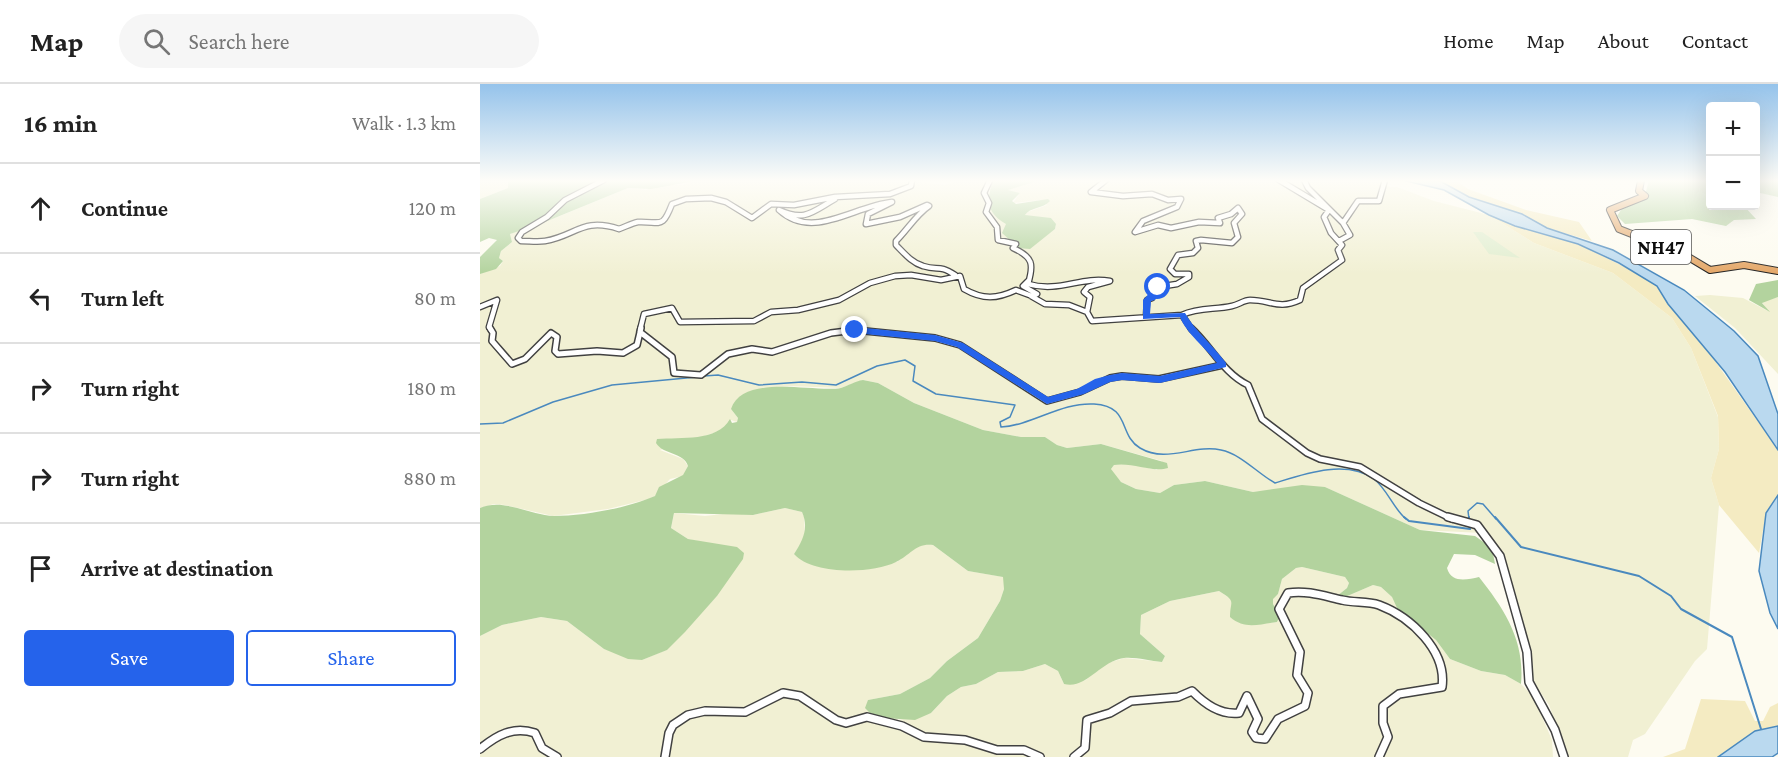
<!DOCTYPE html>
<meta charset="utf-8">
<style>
body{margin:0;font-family:"Crimson Pro",serif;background:#f6f6f6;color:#222}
.controls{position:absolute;right:18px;top:18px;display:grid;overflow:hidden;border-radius:6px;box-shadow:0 6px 24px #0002}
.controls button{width:54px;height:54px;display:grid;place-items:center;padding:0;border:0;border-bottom:2px solid #e0e0e0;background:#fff;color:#222;font:30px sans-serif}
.stop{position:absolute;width:18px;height:18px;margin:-14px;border:4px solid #2563eb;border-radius:50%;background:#fff}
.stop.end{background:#2563eb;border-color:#fff;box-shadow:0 2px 6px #0008}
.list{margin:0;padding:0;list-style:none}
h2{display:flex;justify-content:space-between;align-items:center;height:78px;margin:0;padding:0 24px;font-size:26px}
h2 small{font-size:20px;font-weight:400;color:#767676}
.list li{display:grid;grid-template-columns:39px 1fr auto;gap:18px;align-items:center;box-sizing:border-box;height:90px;padding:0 24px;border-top:2px solid #e0e0e0}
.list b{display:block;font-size:22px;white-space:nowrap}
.list em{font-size:20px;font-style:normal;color:#767676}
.actions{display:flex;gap:12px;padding:18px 24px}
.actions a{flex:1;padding:14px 0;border:2px solid #2563eb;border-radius:6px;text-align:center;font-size:21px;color:#2563eb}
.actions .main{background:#2563eb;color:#fff}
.icon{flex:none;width:33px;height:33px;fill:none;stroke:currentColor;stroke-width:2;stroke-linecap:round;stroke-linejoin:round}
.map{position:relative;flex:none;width:1298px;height:673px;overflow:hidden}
header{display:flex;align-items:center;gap:36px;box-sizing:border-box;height:84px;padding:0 30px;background:#fff;border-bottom:2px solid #e0e0e0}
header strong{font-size:28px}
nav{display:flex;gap:33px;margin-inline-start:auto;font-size:21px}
.search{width:420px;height:54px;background:#f6f6f6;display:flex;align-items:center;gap:15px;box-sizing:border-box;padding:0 21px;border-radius:33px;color:#767676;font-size:22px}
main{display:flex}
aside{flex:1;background:#fff}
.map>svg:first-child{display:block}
.farmland{fill:#f1f0d3}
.forest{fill:#b3d39e}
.sand{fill:#f4ebc2}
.pitch{fill:#e0edce}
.water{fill:#bad9ef;stroke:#4a89be;stroke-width:1.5}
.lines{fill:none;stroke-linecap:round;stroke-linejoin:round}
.stream-far1{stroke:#4a89be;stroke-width:1.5}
.stream{stroke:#4a89be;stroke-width:2}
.minor-far2-casing{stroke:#414141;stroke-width:7}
.minor-far1-casing{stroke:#414141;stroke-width:8}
.minor-casing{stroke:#414141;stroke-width:10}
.highway-casing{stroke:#1f1f1f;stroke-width:8}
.minor-far2{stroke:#fff;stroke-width:4.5}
.minor-far1{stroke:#fff;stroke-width:5}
.minor{stroke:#fff;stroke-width:7}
.highway{stroke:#e4a768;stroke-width:6}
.route{fill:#2563eb}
.labels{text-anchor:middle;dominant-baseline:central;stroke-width:6;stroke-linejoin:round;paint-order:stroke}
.shield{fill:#fff;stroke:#565656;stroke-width:1.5}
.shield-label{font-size:20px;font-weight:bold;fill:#0e0e0e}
</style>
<header>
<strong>Map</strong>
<div class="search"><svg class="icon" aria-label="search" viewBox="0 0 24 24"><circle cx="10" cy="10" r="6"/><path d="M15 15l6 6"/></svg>Search here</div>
<nav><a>Home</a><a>Map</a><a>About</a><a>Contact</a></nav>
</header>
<main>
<aside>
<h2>16 min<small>Walk · 1.3 km</small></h2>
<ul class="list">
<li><svg class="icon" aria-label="ahead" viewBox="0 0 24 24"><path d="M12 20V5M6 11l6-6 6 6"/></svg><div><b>Continue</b></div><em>120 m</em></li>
<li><svg class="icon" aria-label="left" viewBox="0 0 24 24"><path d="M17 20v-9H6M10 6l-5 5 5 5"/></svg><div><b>Turn left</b></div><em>80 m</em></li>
<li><svg class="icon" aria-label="right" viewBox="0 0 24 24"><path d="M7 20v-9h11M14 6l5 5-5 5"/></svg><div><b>Turn right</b></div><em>180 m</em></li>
<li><svg class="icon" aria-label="right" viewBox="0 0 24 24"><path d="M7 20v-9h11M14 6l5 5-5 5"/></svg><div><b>Turn right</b></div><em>880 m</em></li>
<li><svg class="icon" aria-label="arrive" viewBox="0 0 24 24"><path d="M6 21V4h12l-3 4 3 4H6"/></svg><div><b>Arrive at destination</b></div></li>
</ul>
<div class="actions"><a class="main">Save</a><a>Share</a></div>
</aside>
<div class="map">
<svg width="1298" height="673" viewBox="0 0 1298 673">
<rect width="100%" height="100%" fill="#fdfbf0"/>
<!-- farmland -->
<path class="farmland" d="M0 96H28V104L0 115Z
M220 96H421L465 101 475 98V96H513L508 106 527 142 554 159 575 145 576 141 571 134H546L545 129 567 121 560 116 533 119 540 109 527 106 561 96H899L910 103H917L954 117 1009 131 1054 159 1133 189 1192 234 1211 264 1238 333 1239 365 1231 394 1239 421 1227 565 1215 577 1165 650 1153 656 1148 673H1088L1069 621 1054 599 1030 494 1019 468 1002 449 940 446 845 403 773 408 725 397 694 401 680 409 656 405 641 398 633 390 631 385 634 381 647 379 677 386 682 377 621 360 587 364 577 361 565 353H541L503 346 434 319 398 299 383 296 361 304 309 302 269 308 251 325 258 334 257 338 251 336 246 344 234 349 180 366 203 375 208 382 203 392 190 395 175 412 169 415 128 425 73 432 25 421 14 420 0 424V190L20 182 23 177 19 174 21 167 32 158 30 150 46 143 80 132 148 104 166 106 183 101H202Z
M1230 211 1263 214 1288 227 1282 218 1298 213V290L1255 244 1215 212Z
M305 424 322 428 324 432 325 453 314 470 417 478 439 461 446 460 453 461 488 487 524 493V505L520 517 498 554 467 577 450 594 420 610 388 616 419 636 451 629 467 612 481 603 496 600 518 588 543 587 565 580 578 587 584 600 606 596 623 580 645 574 682 578 685 572 660 550 661 531 690 517 739 507 751 515 753 521 782 539 797 538 800 532 793 520V514L798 510 802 495 816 484 822 483 865 493 869 499 867 504 858 511 865 513 893 501 901 503 912 513 919 526 956 556 970 575 1001 587 1025 591 1041 600 1053 612 1072 656 1073 673H0V552L22 541 61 533 87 537 124 565 162 576 186 566 237 512 226 459 208 455 191 444 194 429 225 432 252 429 273 431Z"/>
<!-- forest -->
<path class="forest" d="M28 96H220L171 105 148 104 60 140 30 150 32 158 21 167 19 174 23 177 16 185 0 190V173L17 156 9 154 0 158V115L28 104Z
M513 96H561L528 106 540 109 532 117 536 120 568 115 570 117C563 125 550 123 545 131L571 134 576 140 575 145 550 165 537 164 538 159 531 157 522 149 526 140C505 128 507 115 513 96Z
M1169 96H1230V122H1264L1276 135 1254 136 1246 142 1212 135 1145 140 1137 132 1141 126 1164 115Z
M1276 96H1298V113L1276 108Z
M1298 196V213L1282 219 1290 228 1269 216 1276 200Z
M383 296 398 299 434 319 503 346 541 353H565L577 361 587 364 621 360 687 379 688 384C673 389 653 378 634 381L631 385 641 398 656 405 680 409 694 401 725 397 773 408 822 401 845 403 940 446 995 452 1012 464 1015 480 995 471 974 470 967 484C971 499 986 496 999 493 1025 526 1045 557 1041 600L1025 591 1001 587 970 575 956 556 918 526 912 513 901 503 893 501 865 513 857 512 867 504 869 499 865 493 822 483 816 484 802 495 798 510 793 515V520L800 532 797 538C779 540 765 546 750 533 750 516 757 518 739 507L690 517 661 531 660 550 685 572 682 578C670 577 656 573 644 574 620 577 606 606 584 600L578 587 565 580 543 587 518 588 496 600 481 603 467 612 451 629 435 636 404 634 390 629 385 624 388 616 420 610 450 594 467 577 498 554 520 517 524 505 523 493 488 487 453 461C435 459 431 471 416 478 392 490 332 491 314 470 323 456 329 444 322 428L305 424 273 431 194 429 191 444 208 455 257 463 264 469 263 475 237 512 205 548 187 566 162 576 148 575 124 565 87 537 61 533 22 541 0 552V424C24 414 49 431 74 432 103 432 148 424 175 412L179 403 203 391 208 382C204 368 183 371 176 359L177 355C201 353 237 358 250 335L252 339 257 338 258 334 251 325C263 289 334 309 361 304 368 302 375 297 383 296Z"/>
<!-- sand -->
<path class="sand" d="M956 96H975L988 105 1046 126 1099 138 1112 157 1067 144 1042 130 989 113Z
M1009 131 1098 160 1163 192 1177 202 1188 220 1218 253 1298 366V411L1286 429 1279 469 1239 421 1231 394 1239 365 1238 332 1211 264 1192 234 1133 189 1054 159Z
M1221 615 1265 617 1275 637H1283L1290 623 1298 619V642L1275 647 1238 673H1183L1205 665Z"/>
<!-- pitch -->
<path class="pitch" d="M993 148H1002L1040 174 1009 170Z"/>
<!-- water -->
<path class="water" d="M922 96 960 97 989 113 1042 130 1067 144 1133 166 1204 206 1254 247 1278 272 1298 330V366L1245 288 1188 220 1177 202 1139 179 1098 160 1035 142 1009 131 964 106Z
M1298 411V545L1290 529 1279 487 1286 429Z
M1298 642V669L1292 673H1238L1275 647Z"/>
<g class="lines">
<!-- stream-far1 -->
<path class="stream-far1" d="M224 292 238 291 279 301 322 298 356 301 397 282 425 276 435 282 433 297 456 310 535 321 530 333 520 338 521 343C553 341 581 318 614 320 651 322 638 351 660 364 687 380 713 360 741 366 761 370 777 389 795 399 824 390 866 375 894 395 907 405 913 424 926 435
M0 340 23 339 73 318 132 301 217 293
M989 435 988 427 997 419 1003 420 1016 435"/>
<!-- stream -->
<path class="stream" d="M924 433 929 437 990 445 989 441
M989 433V436
M1015 433 1041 463 1159 492 1191 512 1201 525 1252 553 1281 645"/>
<defs>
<path id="minor-far2" d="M124 96 85 116 67 133 42 148 38 154 41 157C49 157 58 158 65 157 96 152 102 133 139 145 145 143 152 139 158 138 181 137 182 146 192 120L206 115 231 114 246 118 272 134 291 120 314 121 355 113 410 110 431 102 432 96
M510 96 504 109 509 119 506 128 517 143 518 156 536 160 533 164C553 173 554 180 548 200 580 209 600 192 630 197L608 203 604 208 610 213 607 228 612 237 702 231 712 246
M626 96 611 108 643 112 672 110 688 116 701 115 697 123 663 137 655 148 678 141 691 144 719 138 740 139 738 134 751 130 758 124 762 130 754 139 758 153 752 159 721 156 716 157 718 164 713 169 698 171 690 185 695 190H709V193L697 200 678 203 672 214 667 216 666 233
M824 96 828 104 863 139
M355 115C332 128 325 138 299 126 333 157 373 122 412 118L388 130 386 140 420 133 447 121 449 122C436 131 428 145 416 157V161C424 169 432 179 443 182 459 187 458 180 475 191
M859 157 870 151 863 139 878 117H899L905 96
M548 197 543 202 557 210 551 212 565 220 589 221 607 228
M0 223 17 216 9 243 11 246
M702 231C719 223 735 226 752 222 758 221 764 216 770 216 791 216 798 226 820 216L823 204 862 176 858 166 862 161 851 149 844 133 849 126 799 96
M160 246 164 230 192 224 200 238 274 237 291 228 318 226 359 216 390 199 415 192 431 191 461 196 480 192 484 205C503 216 517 215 536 206L552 212"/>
<path id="minor-far1" d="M10 244 13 249 12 257 32 280 45 275 71 249 77 253 75 267 78 270 117 267 143 269 157 261 161 244
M711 244C731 262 743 289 768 301L782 335 827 369 840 375 880 383 939 419 972 435
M160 248 192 273 194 289 221 291 248 270 272 265 292 268 351 249 375 246 455 254 480 261 567 317 600 308 630 294 642 292 679 295 743 281"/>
<path id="minor" d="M968 433 997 441 1020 472 1047 568 1049 598 1075 646 1084 673
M0 665C17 651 33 642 55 649L62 664 77 673
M185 673 189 649 193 641 208 631 225 627 265 628 303 609 320 612 356 636 366 639 387 633 422 642 444 653 485 656 517 666H544L560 673
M594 673 605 664 607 636 630 629 651 617 698 613 712 607C725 620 740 631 759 629L767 612 778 635 772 648 776 654 785 655 798 635 825 622 828 609 817 591 820 568 799 525 808 509C827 506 844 512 862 516 874 519 887 517 899 521 931 533 967 567 962 603L919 610 903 622V639L908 653 899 673"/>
<path id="highway" d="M1161 96 1159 107 1165 112 1130 126 1139 145 1205 171 1230 186 1264 181 1298 187"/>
</defs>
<!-- minor-far2 casing -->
<use href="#minor-far2" class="minor-far2-casing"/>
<!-- minor-far1 casing -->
<use href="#minor-far1" class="minor-far1-casing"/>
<!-- minor casing -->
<use href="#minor" class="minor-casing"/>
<!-- highway casing -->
<use href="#highway" class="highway-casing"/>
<!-- minor-far2 -->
<use href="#minor-far2" class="minor-far2"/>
<!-- minor-far1 -->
<use href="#minor-far1" class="minor-far1"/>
<!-- minor -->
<use href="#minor" class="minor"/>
<!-- highway -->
<use href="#highway" class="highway"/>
</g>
<!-- sky -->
<linearGradient id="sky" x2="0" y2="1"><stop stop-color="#95c3eb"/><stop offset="0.51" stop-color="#fefdf8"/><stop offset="1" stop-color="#fefdf8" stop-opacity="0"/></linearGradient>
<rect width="1298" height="190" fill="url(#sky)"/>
<!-- route -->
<path class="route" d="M678 200 682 203 675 216 671 217 670 230 705 229C715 247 733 261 746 279V283L680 299 642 296 630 298 604 310 567 320 477 263 455 257 375 249 371 246 375 243 455 251 483 259 568 313 597 305 615 295 630 291 642 289 680 292 737 279C726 264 706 249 700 233L663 235V216Z"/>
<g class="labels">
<!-- shield labels -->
<rect class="shield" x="1151" y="146" width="60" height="34" rx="4.5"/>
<g class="shield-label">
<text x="1181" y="163">NH47</text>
</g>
</g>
</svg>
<div class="controls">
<button>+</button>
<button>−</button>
</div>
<div class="stop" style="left:678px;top:203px"></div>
<div class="stop end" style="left:375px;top:246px"></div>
</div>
</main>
